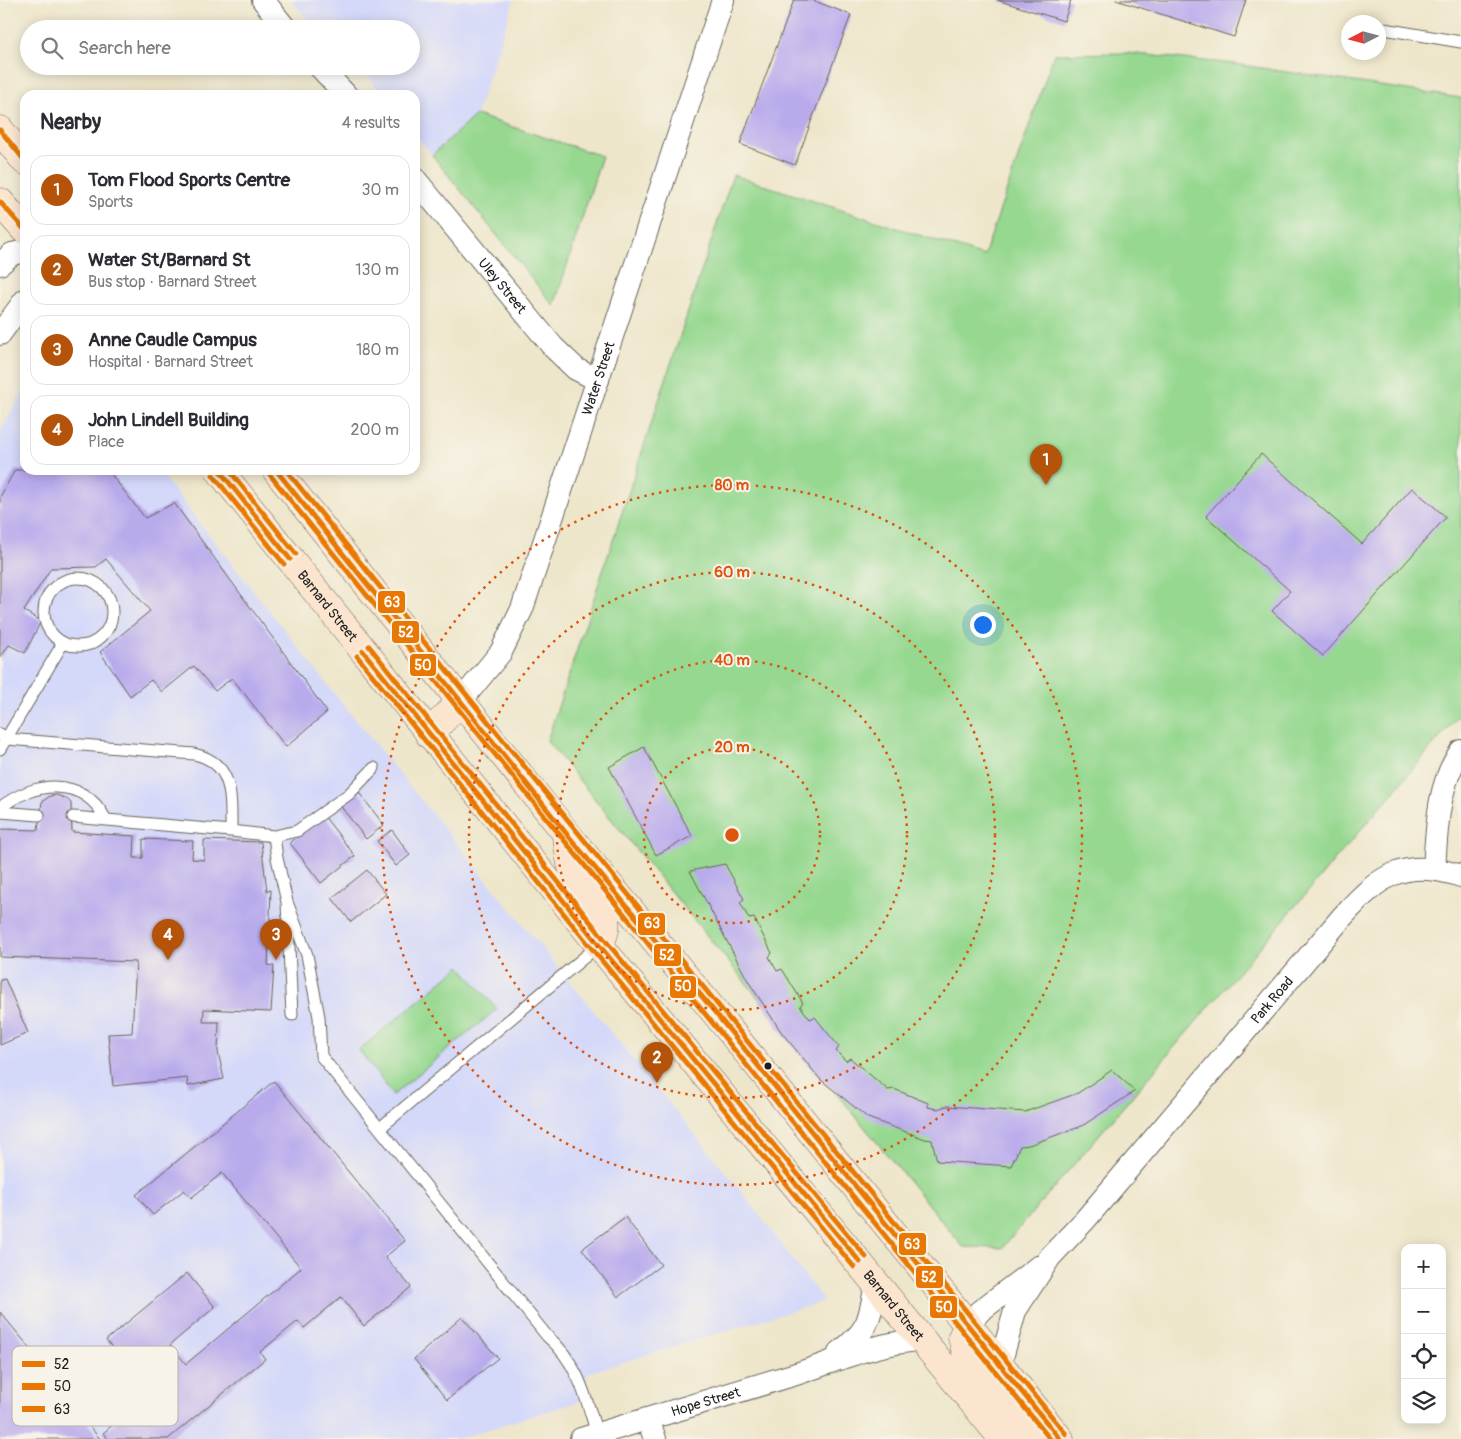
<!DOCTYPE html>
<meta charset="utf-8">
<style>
body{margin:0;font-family:Pangolin,sans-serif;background:#f2f2f3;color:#2b2b33}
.controls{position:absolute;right:15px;bottom:15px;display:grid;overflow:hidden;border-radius:10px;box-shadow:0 2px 12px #0003}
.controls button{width:45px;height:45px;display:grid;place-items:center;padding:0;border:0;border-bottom:1px solid #e1e1e2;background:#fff;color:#2b2b33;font:25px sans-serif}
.compass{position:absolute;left:1341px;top:15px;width:45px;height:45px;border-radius:50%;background:#fff;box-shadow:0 2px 12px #0003;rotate:264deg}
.you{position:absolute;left:982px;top:624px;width:18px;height:18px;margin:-12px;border:4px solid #fff;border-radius:50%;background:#1a73e8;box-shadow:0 0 0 8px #1a73e833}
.badge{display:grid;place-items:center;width:32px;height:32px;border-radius:50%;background:#b45309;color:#fff;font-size:16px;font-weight:700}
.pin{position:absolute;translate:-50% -41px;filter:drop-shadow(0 1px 2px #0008)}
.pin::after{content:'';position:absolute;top:26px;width:18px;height:15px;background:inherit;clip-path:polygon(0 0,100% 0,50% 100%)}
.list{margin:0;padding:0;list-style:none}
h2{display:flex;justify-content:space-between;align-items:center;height:65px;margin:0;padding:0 20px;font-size:21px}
h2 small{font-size:16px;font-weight:400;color:#7c7c81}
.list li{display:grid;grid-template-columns:32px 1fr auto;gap:15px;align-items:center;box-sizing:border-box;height:70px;margin:0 10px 10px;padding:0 10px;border:1px solid #e1e1e2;border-radius:15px}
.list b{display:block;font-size:19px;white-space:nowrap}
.list p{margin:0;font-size:16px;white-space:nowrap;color:#7c7c81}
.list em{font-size:16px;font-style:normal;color:#7c7c81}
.icon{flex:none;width:28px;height:28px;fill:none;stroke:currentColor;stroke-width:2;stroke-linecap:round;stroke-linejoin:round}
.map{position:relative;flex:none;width:1461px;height:1439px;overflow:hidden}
.search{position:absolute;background:#fff;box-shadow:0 2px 12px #0003;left:20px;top:20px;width:400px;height:55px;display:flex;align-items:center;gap:12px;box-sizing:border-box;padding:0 18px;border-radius:28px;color:#7c7c81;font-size:19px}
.panel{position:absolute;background:#fff;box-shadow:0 2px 12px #0003;left:20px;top:90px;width:400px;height:385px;border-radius:15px}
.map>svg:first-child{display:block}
.built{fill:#d4d8f9}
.green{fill:#96d890;stroke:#597a56}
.building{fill:#b9aaec}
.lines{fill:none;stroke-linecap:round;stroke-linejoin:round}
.lane-casing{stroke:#666359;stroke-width:13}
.street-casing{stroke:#666359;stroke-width:24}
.secondary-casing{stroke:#666359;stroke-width:29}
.lane{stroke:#fff;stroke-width:11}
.street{stroke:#fff;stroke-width:22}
.secondary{stroke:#fbe5cf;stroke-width:28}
.bus-1-casing{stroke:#f7f3e8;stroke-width:9}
.bus-2-casing{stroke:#f7f3e8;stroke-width:9}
.bus-3-casing{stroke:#f7f3e8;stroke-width:9}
.bus-1{stroke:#e87803;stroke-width:5}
.bus-2{stroke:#e87803;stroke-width:5}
.bus-3{stroke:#e87803;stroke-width:5}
.ring{fill:none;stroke:#de560d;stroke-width:2.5;stroke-dasharray:2.5 5}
.bus-dot{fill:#1c1c1c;stroke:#f7f3e8;stroke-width:2}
.labels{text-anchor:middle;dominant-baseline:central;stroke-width:4;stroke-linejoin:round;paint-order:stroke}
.street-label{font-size:14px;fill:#1c1c1c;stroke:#f7f3e8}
.key{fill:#f7f3e8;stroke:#b5b2ab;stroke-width:1}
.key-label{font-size:14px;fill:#1c1c1c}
.centre{fill:#de560d;stroke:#f7f3e8;stroke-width:2.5}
.ring-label{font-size:15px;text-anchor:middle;font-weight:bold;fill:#de560d;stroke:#f7f3e8;stroke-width:4;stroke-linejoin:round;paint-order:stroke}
.line-badge{stroke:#f7f3e8;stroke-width:2}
.badge-label{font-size:14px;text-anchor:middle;font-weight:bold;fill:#fff}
</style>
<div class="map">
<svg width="1461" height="1439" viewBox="0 0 1461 1439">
<rect width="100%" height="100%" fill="#f7f3e8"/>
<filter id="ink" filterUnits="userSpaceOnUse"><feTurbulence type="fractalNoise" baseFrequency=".02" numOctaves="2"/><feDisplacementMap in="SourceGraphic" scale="10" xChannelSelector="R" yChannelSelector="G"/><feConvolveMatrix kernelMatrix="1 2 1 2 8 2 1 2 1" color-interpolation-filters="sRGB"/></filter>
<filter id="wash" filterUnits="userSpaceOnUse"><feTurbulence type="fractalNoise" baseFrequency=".0096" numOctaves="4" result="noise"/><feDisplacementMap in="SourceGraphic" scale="20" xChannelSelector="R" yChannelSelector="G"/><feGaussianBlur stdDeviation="1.12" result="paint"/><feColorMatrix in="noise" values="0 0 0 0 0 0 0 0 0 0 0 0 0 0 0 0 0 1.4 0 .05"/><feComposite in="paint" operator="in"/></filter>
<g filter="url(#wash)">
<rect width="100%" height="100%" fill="#eee6ca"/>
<!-- built -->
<path class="built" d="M291 0H514L476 115 432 155 415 134V95H383L359 66H411V29H316Z
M25 387V470H158L358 723 746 1197 824 1301 588 1373 578 1402 456 1439H0V432Z"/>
<!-- green -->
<path class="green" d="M1127 53 1234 64 1461 98V713L1002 1248 963 1247 547 741 733 175 984 256 1054 54Z
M476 115 602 156 554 306 432 155Z
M460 966 497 1009 393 1095 359 1050Z"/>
<g id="blocks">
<!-- building -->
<path class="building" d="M794 0H812L851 15 795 165 740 144Z
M997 0H1071L1064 21Z
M1116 0H1246L1234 37Z
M1261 454 1362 544 1412 488 1446 517 1323 656 1272 611 1290 591 1206 516Z
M15 470H97V472L108 470 145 518 174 503 327 712 286 747 232 678 215 691 194 666 162 692 151 680 130 696 100 652 150 611 106 559 96 567 51 568 24 611 41 621 25 653 9 645 0 658V497Z
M644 747 692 836 656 855 609 767Z
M357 790 384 825 366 839 339 804Z
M57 795 67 799 71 803 72 832 135 836 134 858H143V839L193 841 192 859 204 860V840L261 842 267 891 271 890 268 965 274 966 271 1012 204 1009 203 1022H219L218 1052 224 1079 188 1086 187 1078 113 1086 108 1034 132 1033 136 962 0 957V829L38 830 42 802 50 796Z
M324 816 355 856 321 883 290 843Z
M392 830 410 855 396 866 377 841Z
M725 864 744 899 740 902 749 919 754 918 772 953 769 957 777 971 782 969 803 1003 800 1006 810 1019 815 1017 839 1047 836 1051 846 1061 850 1058 888 1090 894 1089 928 1103V1107L937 1109 947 1106 1025 1112 1078 1093 1112 1070 1135 1091 1082 1126 1029 1145 1020 1146 1011 1166 937 1161 932 1140 925 1139 868 1118 821 1080 782 1033 748 981 690 871Z
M367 870 386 894 351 922 332 898Z
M5 979 28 1033 0 1045V980Z
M274 1081 405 1241 385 1257 411 1287 364 1326 341 1297 304 1328 298 1321 260 1352 265 1359 168 1439H108L103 1433 150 1394 106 1340 187 1273 215 1307 170 1345 186 1364 301 1268 222 1173 191 1198 184 1190 153 1215 136 1195Z
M625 1217 661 1265 618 1297 582 1249Z
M0 1312 58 1382 56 1385 100 1439H0Z
M462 1317 498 1358 447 1400 414 1359Z"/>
</g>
</g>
<g filter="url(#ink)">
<use href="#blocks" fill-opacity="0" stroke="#666359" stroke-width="1"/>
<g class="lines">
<defs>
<path id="lane" d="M1378 28 1461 42
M44 612a34 34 0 1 1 68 0a34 34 0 1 1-68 0Z
M0 734 7 739 194 754C234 763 231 797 231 831L73 817
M0 749 63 643
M0 808C33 781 83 776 105 818
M0 812 39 815
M231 831 274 836 277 858 287 902 292 1015
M274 836 297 831 349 794 374 768
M287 902 307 955 319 1017 321 1056 547 1336C578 1362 586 1398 597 1434
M380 1128 599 945"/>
<g id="street">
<path d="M263 0 286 29"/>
<path d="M319 66 346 95"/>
<path id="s1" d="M415 179 553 347 576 369 598 380"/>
<path d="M0 264 12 254 25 251"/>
<path d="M0 334 25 300"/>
<path id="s2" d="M461 701 501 652 522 609 723 0"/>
<path d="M1434 869C1437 829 1437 785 1461 751"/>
<path d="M968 1325 980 1311 1038 1267"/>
<path d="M839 1353C870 1329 869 1321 876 1283"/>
<path id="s3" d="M1000 1365 1015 1311 1050 1257 1085 1220 1343 916C1380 875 1405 857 1461 876"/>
<path d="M648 1419 655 1439"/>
<path id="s4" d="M581 1439C653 1417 725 1396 796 1374 839 1360 877 1342 923 1340"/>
</g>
<g id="secondary">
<path d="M0 130 25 161"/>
<path d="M0 202 25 230"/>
<path id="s5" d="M219 470 599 945 1003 1439"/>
<path d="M276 470 566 833 709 1005 1060 1439"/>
<path d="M429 734 461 701"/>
<path d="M567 837C569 849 569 863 575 875 589 902 619 909 599 945"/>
<path d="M968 1325 962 1337 968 1359 1030 1439"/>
</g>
</defs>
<!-- lane casing -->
<use href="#lane" class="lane-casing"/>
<!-- street casing -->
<use href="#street" class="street-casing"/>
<!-- secondary casing -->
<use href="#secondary" class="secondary-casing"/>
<!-- lane -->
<use href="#lane" class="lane"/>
<!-- street -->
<use href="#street" class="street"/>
<!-- secondary -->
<use href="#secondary" class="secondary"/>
<defs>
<path id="bus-1" d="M0 130 25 161
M0 202 25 230
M219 470 290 559
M276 470 566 833 709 1005 1060 1439
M363 651 599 945 860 1262"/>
<path id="bus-2" d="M213 475 284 564
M270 475C528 798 790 1117 1050 1439
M357 656 593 950 854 1267"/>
<path id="bus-3" d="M229 470 296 554
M286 470C544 793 806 1113 1066 1434
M369 646 605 940 866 1257"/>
</defs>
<!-- bus-1 casing -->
<use href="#bus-1" class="bus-1-casing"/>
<!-- bus-2 casing -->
<use href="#bus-2" class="bus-2-casing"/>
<!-- bus-3 casing -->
<use href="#bus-3" class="bus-3-casing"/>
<!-- bus-1 -->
<use href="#bus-1" class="bus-1"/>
<!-- bus-2 -->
<use href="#bus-2" class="bus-2"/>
<!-- bus-3 -->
<use href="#bus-3" class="bus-3"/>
</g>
</g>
<!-- distance rings -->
<g class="ring">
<circle cx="732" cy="835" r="88"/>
<circle cx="732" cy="835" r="175"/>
<circle cx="732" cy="835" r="263"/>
<circle cx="732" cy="835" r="350"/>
</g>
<!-- markers -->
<circle class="bus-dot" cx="768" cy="1066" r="4.5"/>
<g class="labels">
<!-- street labels -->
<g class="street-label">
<text stroke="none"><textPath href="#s1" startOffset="138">Uley Street</textPath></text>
<text stroke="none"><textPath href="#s2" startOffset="354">Water Street</textPath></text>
<text stroke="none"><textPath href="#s5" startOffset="174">Barnard Street</textPath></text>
<text stroke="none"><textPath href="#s3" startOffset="460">Park Road</textPath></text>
<text stroke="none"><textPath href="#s5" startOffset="1074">Barnard Street</textPath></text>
<text stroke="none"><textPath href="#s4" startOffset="130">Hope Street</textPath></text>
</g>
</g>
<!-- legend -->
<rect x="12" y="1346" width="166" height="80" rx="8" class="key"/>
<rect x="22" y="1361" width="23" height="6" fill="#e87803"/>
<rect x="22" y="1383" width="23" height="7" fill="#e87803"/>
<rect x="22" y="1406" width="23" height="6" fill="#e87803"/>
<g class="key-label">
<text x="54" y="1369">52</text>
<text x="54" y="1391">50</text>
<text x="54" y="1414">63</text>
</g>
<circle cx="732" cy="835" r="8" class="centre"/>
<g class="ring-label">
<text x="732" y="490">80 m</text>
<text x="732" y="577">60 m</text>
<text x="732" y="665">40 m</text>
<text x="732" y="752">20 m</text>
</g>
<g class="line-badge">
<rect x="377" y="590" width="29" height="24" rx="5" fill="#e87803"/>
<rect x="391" y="620" width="29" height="24" rx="5" fill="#e87803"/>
<rect x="409" y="653" width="28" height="24" rx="5" fill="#e87803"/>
<rect x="637" y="912" width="29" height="24" rx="5" fill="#e87803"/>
<rect x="653" y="943" width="29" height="24" rx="5" fill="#e87803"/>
<rect x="669" y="975" width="28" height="24" rx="5" fill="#e87803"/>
<rect x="898" y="1232" width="29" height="24" rx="5" fill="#e87803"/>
<rect x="915" y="1265" width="29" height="24" rx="5" fill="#e87803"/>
<rect x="929" y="1295" width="29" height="24" rx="5" fill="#e87803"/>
</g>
<g class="badge-label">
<text x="392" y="607">63</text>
<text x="406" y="637">52</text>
<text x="423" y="670">50</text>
<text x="652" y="928">63</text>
<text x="667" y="960">52</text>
<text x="683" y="991">50</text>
<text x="912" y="1249">63</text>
<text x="929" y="1282">52</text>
<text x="944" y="1312">50</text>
</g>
</svg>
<div class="controls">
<button>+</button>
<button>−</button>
<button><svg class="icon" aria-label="locate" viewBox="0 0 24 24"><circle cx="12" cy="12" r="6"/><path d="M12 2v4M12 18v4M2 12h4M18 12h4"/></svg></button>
<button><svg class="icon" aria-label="layers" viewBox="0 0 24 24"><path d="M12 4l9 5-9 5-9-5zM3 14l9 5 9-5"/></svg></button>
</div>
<svg class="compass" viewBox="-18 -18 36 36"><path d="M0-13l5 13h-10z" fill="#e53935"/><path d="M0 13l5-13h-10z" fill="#7c7c81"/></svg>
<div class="you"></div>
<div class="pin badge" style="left:1046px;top:485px">1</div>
<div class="pin badge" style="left:657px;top:1083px">2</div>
<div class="pin badge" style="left:276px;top:960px">3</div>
<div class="pin badge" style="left:168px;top:960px">4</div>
<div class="search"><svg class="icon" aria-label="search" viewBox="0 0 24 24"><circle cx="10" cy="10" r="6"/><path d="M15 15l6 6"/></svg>Search here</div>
<section class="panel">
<h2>Nearby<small>4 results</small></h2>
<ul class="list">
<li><span class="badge">1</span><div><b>Tom Flood Sports Centre</b><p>Sports</p></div><em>30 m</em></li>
<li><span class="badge">2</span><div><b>Water St/Barnard St</b><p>Bus stop · Barnard Street</p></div><em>130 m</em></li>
<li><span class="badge">3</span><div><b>Anne Caudle Campus</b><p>Hospital · Barnard Street</p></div><em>180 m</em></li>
<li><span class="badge">4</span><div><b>John Lindell Building</b><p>Place</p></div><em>200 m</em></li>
</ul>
</section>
</div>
